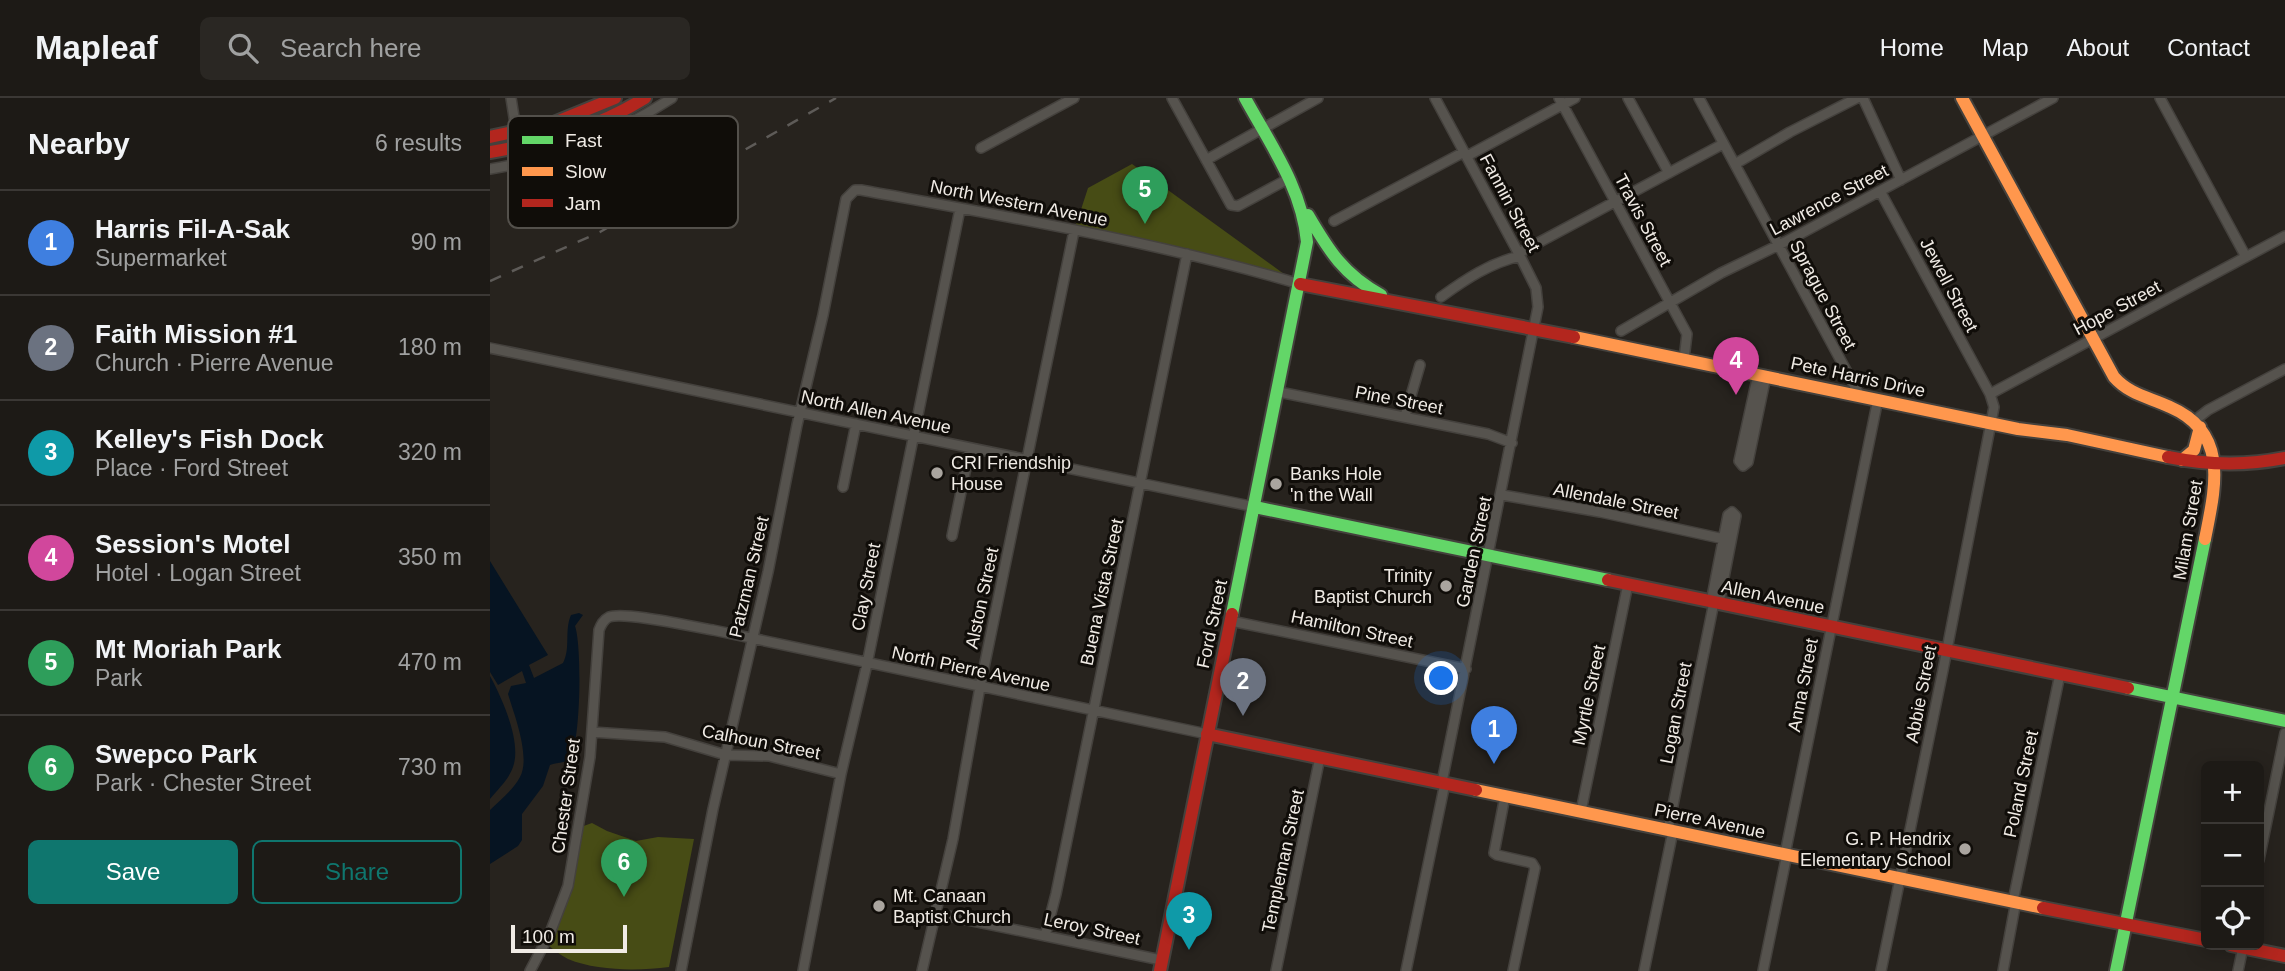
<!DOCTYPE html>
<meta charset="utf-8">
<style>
body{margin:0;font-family:Arial,sans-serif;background:#2a2723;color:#f1f3f6}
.controls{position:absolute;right:21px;bottom:21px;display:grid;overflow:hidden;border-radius:10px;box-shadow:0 4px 18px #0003}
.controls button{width:63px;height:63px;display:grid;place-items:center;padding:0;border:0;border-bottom:2px solid #3b3835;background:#1d1a16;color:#f1f3f6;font:35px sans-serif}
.scale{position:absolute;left:21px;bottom:18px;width:116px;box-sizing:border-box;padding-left:7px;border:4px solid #f0ebe5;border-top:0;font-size:19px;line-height:24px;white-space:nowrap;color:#f0ebe5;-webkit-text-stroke:5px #100d09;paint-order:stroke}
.you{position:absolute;left:952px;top:581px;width:24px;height:24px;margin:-18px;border:5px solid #fff;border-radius:50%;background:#1a73e8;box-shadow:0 0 0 10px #1a73e833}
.badge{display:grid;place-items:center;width:46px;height:46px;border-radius:50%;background:#0f766e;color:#fff;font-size:23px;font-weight:700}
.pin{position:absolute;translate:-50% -58px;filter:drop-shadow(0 2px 4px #0008)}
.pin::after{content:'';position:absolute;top:37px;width:24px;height:21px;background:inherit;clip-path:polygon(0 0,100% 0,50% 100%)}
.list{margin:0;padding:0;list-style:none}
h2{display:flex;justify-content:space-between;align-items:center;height:91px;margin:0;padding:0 28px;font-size:30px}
h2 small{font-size:23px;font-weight:400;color:#a0a1a1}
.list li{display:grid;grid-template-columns:46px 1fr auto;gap:21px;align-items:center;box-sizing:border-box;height:105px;padding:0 28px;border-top:2px solid #3b3835}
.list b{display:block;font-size:26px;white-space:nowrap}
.list p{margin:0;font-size:23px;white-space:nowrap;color:#a0a1a1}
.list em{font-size:23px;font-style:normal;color:#a0a1a1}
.actions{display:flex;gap:14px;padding:21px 28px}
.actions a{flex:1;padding:16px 0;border:2px solid #0f766e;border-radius:10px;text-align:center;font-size:24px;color:#0f766e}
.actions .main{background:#0f766e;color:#fff}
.icon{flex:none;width:38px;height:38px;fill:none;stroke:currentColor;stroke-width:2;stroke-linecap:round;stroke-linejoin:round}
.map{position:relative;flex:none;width:1795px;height:873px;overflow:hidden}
header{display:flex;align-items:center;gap:42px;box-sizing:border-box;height:98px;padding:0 35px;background:#1d1a16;border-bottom:2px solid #3b3835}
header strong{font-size:33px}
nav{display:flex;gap:38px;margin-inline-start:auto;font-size:24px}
.search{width:490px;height:63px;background:#2a2723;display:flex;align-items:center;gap:18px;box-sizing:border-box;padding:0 24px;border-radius:10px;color:#a0a1a1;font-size:26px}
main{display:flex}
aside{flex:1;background:#1d1a16}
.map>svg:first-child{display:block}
.green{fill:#474c15}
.water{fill:#061422}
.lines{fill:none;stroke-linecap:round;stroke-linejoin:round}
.street-casing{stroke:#44413d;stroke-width:12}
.fast-casing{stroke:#44413d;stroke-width:16}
.slow-casing{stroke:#44413d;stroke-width:16}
.jam-casing{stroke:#44413d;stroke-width:16}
.street{stroke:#56534e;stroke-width:9}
.fast{stroke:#63d668;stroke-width:12}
.slow{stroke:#ff974d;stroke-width:12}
.jam{stroke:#b3261e;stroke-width:12}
.rail{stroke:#5e5b58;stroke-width:2.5;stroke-dasharray:12 12;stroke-linecap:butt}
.poi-dot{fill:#aaa59f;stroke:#100d09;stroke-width:2.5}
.labels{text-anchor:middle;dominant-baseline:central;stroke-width:6;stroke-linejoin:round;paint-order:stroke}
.street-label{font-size:18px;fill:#f0ebe5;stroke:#100d09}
.poi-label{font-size:18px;fill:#f0ebe5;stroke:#100d09;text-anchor:start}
.key{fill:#100d09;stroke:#53504b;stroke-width:2}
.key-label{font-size:19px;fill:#f0ebe5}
</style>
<header>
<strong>Mapleaf</strong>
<div class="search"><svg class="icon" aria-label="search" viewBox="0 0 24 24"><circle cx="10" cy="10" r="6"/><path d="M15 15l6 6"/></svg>Search here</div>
<nav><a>Home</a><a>Map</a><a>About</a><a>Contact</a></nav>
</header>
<main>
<aside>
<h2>Nearby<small>6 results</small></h2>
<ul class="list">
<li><span class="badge" style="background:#3f7fe0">1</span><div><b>Harris Fil-A-Sak</b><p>Supermarket</p></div><em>90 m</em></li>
<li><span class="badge" style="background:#6b7280">2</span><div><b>Faith Mission #1</b><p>Church · Pierre Avenue</p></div><em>180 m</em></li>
<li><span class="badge" style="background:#0f9aa8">3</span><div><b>Kelley's Fish Dock</b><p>Place · Ford Street</p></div><em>320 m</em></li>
<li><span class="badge" style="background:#d1479c">4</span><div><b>Session's Motel</b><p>Hotel · Logan Street</p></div><em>350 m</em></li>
<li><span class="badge" style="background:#2e9e5b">5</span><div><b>Mt Moriah Park</b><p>Park</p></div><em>470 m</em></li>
<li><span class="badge" style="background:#2e9e5b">6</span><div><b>Swepco Park</b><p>Park · Chester Street</p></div><em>730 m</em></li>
</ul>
<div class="actions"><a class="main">Save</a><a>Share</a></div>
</aside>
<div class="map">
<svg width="1795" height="873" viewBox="0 0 1795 873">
<rect width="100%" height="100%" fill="#27231e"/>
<!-- green -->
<path class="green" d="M642 66 794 176 789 180 584 133 598 90Z
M102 725 117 733 146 743 168 739 204 741 179 869C148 873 107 873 78 861 70 857 62 850 55 845L72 810 88 730Z"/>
<!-- water -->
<path class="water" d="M0 463 58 557 39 567 44 580 73 565C81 550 74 533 81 517L89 515 93 517 85 528C92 547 91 644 80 660 76 666 66 664 60 667L53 688 32 716V742L28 748 0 766V712C10 702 24 691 30 679 41 659 24 616 18 596L21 588 36 585 32 573 8 587 0 574Z
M0 578C12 600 32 644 23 669 19 681 8 691 0 701Z"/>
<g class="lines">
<defs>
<path id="street" d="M21 0 27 38
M682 0 741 107 748 108 798 81
M945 0 1030 158 1046 190 1048 209 952 684
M1069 0 1197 236 1194 261
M1138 0 1179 75
M1209 0 1370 298
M1373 0 1411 82
M1670 0 1756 159
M491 50 584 0
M977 58 1085 0
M716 62 828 0
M1245 66 1300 34 1367 0
M0 71C69 60 123 38 182 0
M1390 93 1500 296
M844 123 974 54
M1029 155 1233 46
M951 199C976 181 1000 165 1030 158
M1131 233 1231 175 1297 143 1563 0
M0 250 765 409
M1268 276 1249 363 1253 368 1258 364 1276 278
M789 294 998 336 1022 345
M915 318 930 267
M1704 323 1718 312 1795 271
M353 389 366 326
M1012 397 1110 414 1234 441
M462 438 480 350
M1221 504 1238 417 1242 414 1246 418 1229 505
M741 523 976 571
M102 634 175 639 236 657 279 658 351 676
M1015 698 1004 755 1007 757 1042 765 1045 770 1023 873
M1091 713 1138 486
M1178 732 1224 504
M1295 756 1388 301
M1769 762 1795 635
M1523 803 1570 576
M444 815 671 862
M555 838 566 796 697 156
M40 873 60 835 78 788 100 659 109 532C111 527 113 522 119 519 134 513 204 529 223 532L717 636
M191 873 223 711 278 474 307 327 333 217 356 101 365 92H371C519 119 667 144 810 186
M313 873 351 676 377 566 470 111
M432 873 463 741 490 589 584 133
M786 873 830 659
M916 873 955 685
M1154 873 1183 733
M1273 873 1297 756
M1391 873 1453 572 1504 309 1500 296 1795 138
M1513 873 1526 803
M1748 873 1753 849"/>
<path id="fast" d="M818 117C839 153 854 177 891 197
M765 409 1118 482
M742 516 817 144C812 90 780 46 755 0
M1638 590 1795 623
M1626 873 1715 441"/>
<path id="slow" d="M1472 0 1624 279C1640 297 1659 299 1680 309 1740 335 1725 390 1715 441
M1084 239 1528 331 1577 337 1678 359
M1692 362 1704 352 1710 329
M986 692 1553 810"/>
<path id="jam" d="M0 39 64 25 125 0
M0 54C55 45 107 30 155 0
M810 186 1084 239
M1678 359C1717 367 1755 368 1795 360
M1118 482 1638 590
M717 636 986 692
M1553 810 1716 842
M1741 847 1795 858
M670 873 742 516"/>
</defs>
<!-- street casing -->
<use href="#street" class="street-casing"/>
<!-- fast casing -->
<use href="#fast" class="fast-casing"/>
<!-- slow casing -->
<use href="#slow" class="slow-casing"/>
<!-- jam casing -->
<use href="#jam" class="jam-casing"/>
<!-- street -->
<use href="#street" class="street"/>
<!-- fast -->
<use href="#fast" class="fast"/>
<!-- slow -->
<use href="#slow" class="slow"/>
<!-- jam -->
<use href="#jam" class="jam"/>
<!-- rail -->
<path class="rail" d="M0 183 110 134 346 0"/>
</g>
<!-- markers -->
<g class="poi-dot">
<circle cx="447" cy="375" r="7"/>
<circle cx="786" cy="386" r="7"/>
<circle cx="956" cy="488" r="7"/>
<circle cx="1475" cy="751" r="7"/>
<circle cx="389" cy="808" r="7"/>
</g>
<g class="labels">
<!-- street labels -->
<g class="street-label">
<text transform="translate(1339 102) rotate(-28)">Lawrence Street</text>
<text transform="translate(529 105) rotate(11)">North Western Avenue</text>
<text transform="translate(1020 105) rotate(62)">Fannin Street</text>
<text transform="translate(1153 122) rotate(62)">Travis Street</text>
<text transform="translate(1459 187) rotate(62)">Jewell Street</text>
<text transform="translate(1333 197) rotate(62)">Sprague Street</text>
<text transform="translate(1627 210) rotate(-28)">Hope Street</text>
<text transform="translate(1368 279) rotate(12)">Pete Harris Drive</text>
<text transform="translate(909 302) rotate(11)">Pine Street</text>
<text transform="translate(386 314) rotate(12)">North Allen Avenue</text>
<text transform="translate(1126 403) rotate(11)">Allendale Street</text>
<text transform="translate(1698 432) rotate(-80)">Milam Street</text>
<text transform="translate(984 454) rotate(-78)">Garden Street</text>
<text transform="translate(259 479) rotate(-77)">Patzman Street</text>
<text transform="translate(376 489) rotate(-79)">Clay Street</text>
<text transform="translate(612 494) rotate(-78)">Buena Vista Street</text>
<text transform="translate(1283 499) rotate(12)">Allen Avenue</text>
<text transform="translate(492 500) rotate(-78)">Alston Street</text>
<text transform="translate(722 526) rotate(-78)">Ford Street</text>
<text transform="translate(862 531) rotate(12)">Hamilton Street</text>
<text transform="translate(481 571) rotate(12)">North Pierre Avenue</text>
<text transform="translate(1313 587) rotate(-79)">Anna Street</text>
<text transform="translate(1431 596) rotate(-79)">Abbie Street</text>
<text transform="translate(1099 597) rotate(-78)">Myrtle Street</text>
<text transform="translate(1186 615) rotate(-79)">Logan Street</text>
<text transform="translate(271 644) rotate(11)">Calhoun Street</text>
<text transform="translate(1531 686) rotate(-78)">Poland Street</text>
<text transform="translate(76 698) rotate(-82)">Chester Street</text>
<text transform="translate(1220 723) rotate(12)">Pierre Avenue</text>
<text transform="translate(793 763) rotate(-78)">Templeman Street</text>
<text transform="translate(602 831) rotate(12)">Leroy Street</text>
</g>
<!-- poi labels -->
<g class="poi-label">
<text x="461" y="365">CRI Friendship<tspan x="461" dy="21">House</tspan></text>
<text x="800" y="376">Banks Hole<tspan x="800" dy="21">'n the Wall</tspan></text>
<text x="942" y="478" text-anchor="end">Trinity<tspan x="942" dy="21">Baptist Church</tspan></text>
<text x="1461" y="741" text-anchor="end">G. P. Hendrix<tspan x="1461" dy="21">Elementary School</tspan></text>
<text x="403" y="798">Mt. Canaan<tspan x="403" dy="21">Baptist Church</tspan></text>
</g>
</g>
<!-- legend -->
<rect x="18" y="18" width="230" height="112" rx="10" class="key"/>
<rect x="32" y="38" width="31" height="8" fill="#63d668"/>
<rect x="32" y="69" width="31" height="9" fill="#ff974d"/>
<rect x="32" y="101" width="31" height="8" fill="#b3261e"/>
<g class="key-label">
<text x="75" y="49">Fast</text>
<text x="75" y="80">Slow</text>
<text x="75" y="112">Jam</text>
</g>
</svg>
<div class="controls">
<button>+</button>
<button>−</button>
<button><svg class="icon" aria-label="locate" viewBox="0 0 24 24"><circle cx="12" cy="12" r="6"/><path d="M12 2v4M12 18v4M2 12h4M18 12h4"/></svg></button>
</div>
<div class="scale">100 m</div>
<div class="you"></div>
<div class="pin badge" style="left:1004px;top:666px;background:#3f7fe0">1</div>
<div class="pin badge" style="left:753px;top:618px;background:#6b7280">2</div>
<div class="pin badge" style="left:699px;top:852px;background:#0f9aa8">3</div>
<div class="pin badge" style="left:1246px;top:297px;background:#d1479c">4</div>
<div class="pin badge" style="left:655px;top:126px;background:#2e9e5b">5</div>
<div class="pin badge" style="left:134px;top:799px;background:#2e9e5b">6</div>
</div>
</main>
